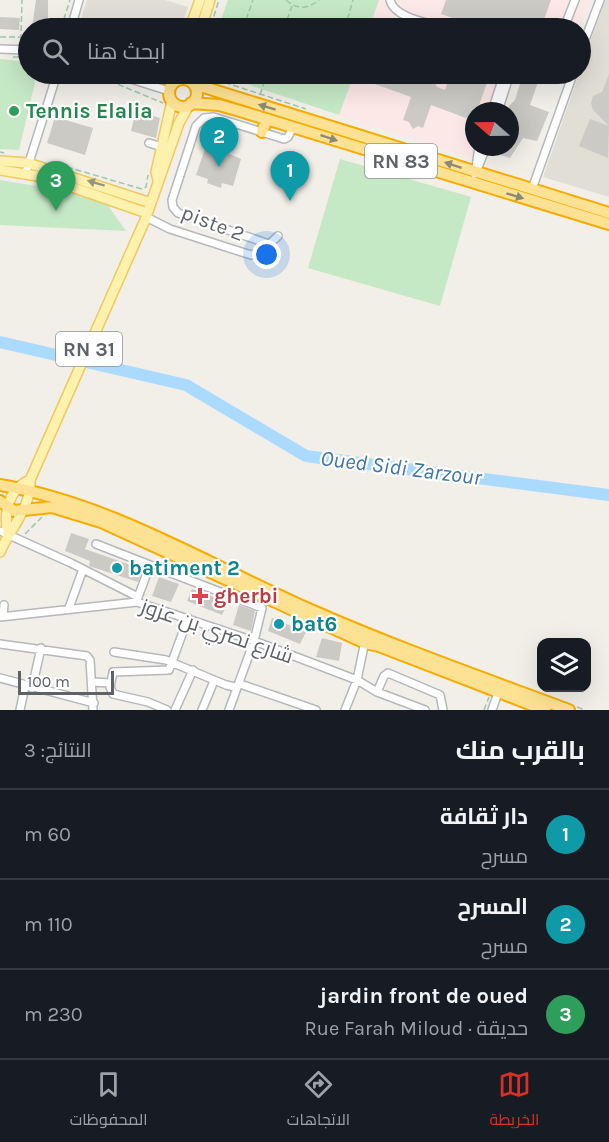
<!DOCTYPE html>
<html lang="ar">
<meta charset="utf-8">
<style>
body{margin:0;font-family:Karla,Cairo,sans-serif;background:#242831;color:#f1f3f6;direction:rtl}
.controls{position:absolute;right:18px;bottom:18px;display:grid;overflow:hidden;border-radius:12px;box-shadow:0 6px 24px #0002}
.controls button{width:54px;height:54px;display:grid;place-items:center;padding:0;border:0;border-bottom:2px solid #363941;background:#171b24;color:#f1f3f6;font:30px sans-serif}
.compass{position:absolute;left:465px;top:102px;width:54px;height:54px;border-radius:50%;background:#171b24;box-shadow:0 6px 24px #0002;rotate:290deg}
.scale{position:absolute;left:18px;bottom:15px;width:96px;box-sizing:border-box;padding-left:6px;border:3px solid #5f6368;border-top:0;font-size:16px;line-height:21px;white-space:nowrap;color:#5f6368;-webkit-text-stroke:4px #fff;paint-order:stroke}
.you{position:absolute;left:267px;top:255px;width:21px;height:21px;margin:-15px;border:4px solid #fff;border-radius:50%;background:#1a73e8;box-shadow:0 0 0 9px #1a73e833}
.badge{display:grid;place-items:center;width:39px;height:39px;border-radius:50%;background:#d93025;color:#fff;font-size:20px;font-weight:700}
.pin{position:absolute;translate:-50% -50px;filter:drop-shadow(0 2px 3px #0008)}
.pin::after{content:'';position:absolute;top:32px;width:21px;height:18px;background:inherit;clip-path:polygon(0 0,100% 0,50% 100%)}
.list{margin:0;padding:0;list-style:none}
h2{display:flex;justify-content:space-between;align-items:center;height:78px;margin:0;padding:0 24px;font-size:26px}
h2 small{font-size:20px;font-weight:400;color:#9ea1a6}
.list li{display:grid;grid-template-columns:39px 1fr auto;gap:18px;align-items:center;box-sizing:border-box;height:90px;padding:0 24px;border-top:2px solid #363941}
.list b{display:block;font-size:22px;white-space:nowrap}
.list p{margin:0;font-size:20px;white-space:nowrap;color:#9ea1a6}
.list em{font-size:20px;font-style:normal;color:#9ea1a6}
.icon{flex:none;width:33px;height:33px;fill:none;stroke:currentColor;stroke-width:2;stroke-linecap:round;stroke-linejoin:round}
.map{position:relative;flex:none;width:609px;height:710px;overflow:hidden;direction:ltr}
.search{position:absolute;background:#171b24;box-shadow:0 6px 24px #0002;left:18px;right:18px;top:18px;height:66px;display:flex;align-items:center;gap:15px;box-sizing:border-box;padding:0 21px;border-radius:33px;color:#9ea1a6;font-size:22px}
.sheet{height:348px;background:#171b24}
nav{display:flex;justify-content:space-around;align-items:center;box-sizing:border-box;height:84px;border-top:2px solid #363941;background:#171b24;font-size:16px;color:#9ea1a6}
nav a{display:grid;justify-items:center;gap:3px}
nav .on{color:#d93025}
.map>svg:first-child{display:block}
.education{fill:#e1ded6}
.medical{fill:#fce8e6}
.green{fill:#c5e8c5}
.lines{fill:none;stroke-linecap:round;stroke-linejoin:round}
.river{stroke:#aadaff;stroke-width:12}
.building{fill:#cccac5;fill-rule:evenodd}
.minor-casing{stroke:#b5b8bc;stroke-width:10}
.major-casing{stroke:#f2c960;stroke-width:12}
.highway-casing{stroke:#f9ab00;stroke-width:14}
.path{stroke:#9cc7a9;stroke-width:1.5;stroke-dasharray:6 3;stroke-linecap:butt}
.minor{stroke:#fff;stroke-width:7}
.major{stroke:#fff2af;stroke-width:9}
.highway{stroke:#fde293;stroke-width:10}
.oneway{fill:#8e8975}
.oneway2{fill:#979581}
.leisure-dot{fill:#2e9e5b;stroke:#fff;stroke-width:2}
.culture-dot{fill:#0f9aa8;stroke:#fff;stroke-width:2}
.health-dot{fill:#e0444e;stroke:#fff;stroke-width:2}
.labels{text-anchor:middle;dominant-baseline:central;stroke-width:4.5;stroke-linejoin:round;paint-order:stroke}
.shield{fill:#fff;stroke:#8f9295;stroke-width:1.5}
.shield-label{font-size:20px;font-weight:bold;fill:#5f6368}
.leisure-label{font-size:21px;font-weight:bold;fill:#27864d;stroke:#fff;text-anchor:start}
.street-label{font-size:21px;fill:#5f6368;stroke:#fff}
.culture-label{font-size:21px;font-weight:bold;fill:#0d838f;stroke:#fff;text-anchor:start}
.health-label{font-size:21px;font-weight:bold;fill:#be3a42;stroke:#fff;text-anchor:start}
.water-label{font-size:22px;font-style:italic;fill:#4174aa;stroke:#fff}
</style>
<div class="map">
<svg width="609" height="710" viewBox="0 0 609 710">
<rect width="100%" height="100%" fill="#f1efe8"/>
<!-- education -->
<path class="education" d="M87 0H165L188 7 180 28H78Z
M605 0H609V197L543 177Z"/>
<!-- medical -->
<path class="medical" d="M379 0H589L579 28H369Z
M354 74H501L489 111H474V147H477L473 159 339 115Z"/>
<!-- green -->
<path class="green" d="M228 0H379L369 28H218Z
M0 59 28 62V74H37L19 150 0 149Z
M217 74H354L339 115Z
M340 159 471 197 440 306 308 268Z
M0 180 102 197 126 231 0 225Z"/>
<g class="lines">
<!-- river -->
<path class="river" d="M0 342 186 385 306 456 609 495"/>
</g>
<!-- building -->
<path class="building" d="M36 0H48V20H51V28H32Z
M446 0H551L541 28 511 18 507 28H482L441 14Z
M0 17 20 18 19 30 0 29Z
M372 74H481L489 77 477 111H474V121L431 105 423 128 418 126 413 129 409 122 403 120 411 97 369 82ZM431 74 448 81 445 90 437 87Z
M609 74V126L593 110 591 103 593 96 602 92Z
M522 77 538 82 530 105 549 112 537 141 523 138 510 158 497 154 500 147H510V111H504L515 100Z
M136 111 160 118 156 138 131 131Z
M55 117 93 128 85 155 47 143Z
M590 119 609 126 608 158 579 146Z
M205 149 216 153 218 149 241 159 233 186 222 183 221 188 207 183 208 179 196 175Z
M71 533 89 539 85 549 142 569 138 582 89 566 90 561 65 551Z
M159 577 179 584 171 602 152 596Z
M192 589 228 602 222 615 187 601Z
M239 605 255 611 251 631 233 625Z
M272 618 306 632 300 644 268 631Z
M322 638 342 643 339 661 316 657Z"/>
<g class="lines">
<defs>
<path id="minor" d="M390 0C394 18 429 23 445 28
M71 28 79 0
M564 28 575 0
M0 49 28 50
M580 53 600 0
M115 74 169 91
M492 111 504 74
M498 111 510 74
M149 143 162 147
M477 170 486 147
M26 172 57 74
M475 174 479 147
M532 189 573 74
M146 217 170 229 251 255 260 253 278 236
M269 244 178 213 173 207 172 200 196 126 204 118 214 117 284 139 288 137 293 127
M0 531 71 563 138 597
M96 544 150 565 137 600
M150 565 262 608 254 641 229 710
M69 608 83 569
M3 616 4 605
M0 617 137 602 254 641 357 680 377 692 425 710
M0 644 87 656 90 660 93 710
M114 652 166 660 226 685 235 687 240 684 316 710
M0 678 94 703
M92 682 111 683
M32 688 41 648
M377 692 384 676 388 673 440 695 443 710
M20 710 25 686
M167 710 148 702 113 694 110 687 113 672 169 670 188 618
M175 710 193 670
M202 710 214 681
M345 710 357 680 365 641
M492 710 499 690"/>
<path id="major" d="M190 28 200 0
M201 28 210 0
M190 74 192 83
M173 83 175 74
M0 161 28 163 151 203
M0 170 43 177 147 213
M158 180 156 172 172 101
M8 533C3 511 9 489 30 480
M0 552C10 528 32 507 30 480L145 220 179 123 189 105"/>
<path id="highway" d="M169 93a14 14 0 1 1 28 0a14 14 0 1 1-28 0Z
M194 84 609 213
M191 103 219 105 240 111 609 224
M262 132 267 119
M0 485C112 504 208 565 311 610 395 647 483 678 569 710
M0 501 14 511 52 507 101 522 365 643 379 646 545 710"/>
</defs>
<!-- minor casing -->
<use href="#minor" class="minor-casing"/>
<!-- major casing -->
<use href="#major" class="major-casing"/>
<!-- highway casing -->
<use href="#highway" class="highway-casing"/>
<!-- path -->
<path class="path" d="M286 0C297 10 308 9 319 0
M211 25 219 0
M61 28 70 0
M243 28 253 0
M284 28 292 6
M345 28 353 0
M0 37H21L22 0
M13 57H28
M580 66 583 58
M93 74 163 103
M199 74 306 109
M260 95 267 74
M0 152 4 153
M67 167 142 189 146 187 148 175
M25 534 43 516
M577 707 585 710
M484 710 489 697"/>
<!-- minor -->
<use href="#minor" class="minor"/>
<!-- major -->
<use href="#major" class="major"/>
<!-- highway -->
<use href="#highway" class="highway"/>
</g>
<!-- one-way arrows -->
<defs><path id="oneway-solid" d="M-6-.8H1V-3.2L6.5 0L1 3.2V.8H-6Z" transform="scale(1.5)"/></defs>
<g class="oneway">
<use href="#oneway-solid" transform="translate(267 107) rotate(-163)"/>
<use href="#oneway-solid" transform="translate(329 138) rotate(18)"/>
<use href="#oneway-solid" transform="translate(453 165) rotate(-162)"/>
<use href="#oneway-solid" transform="translate(515 196) rotate(17)"/>
</g>
<use class="oneway2" href="#oneway-solid" transform="translate(96 183) rotate(-163)"/>
<!-- markers -->
<circle class="leisure-dot" cx="14" cy="111" r="6"/>
<g class="culture-dot">
<circle cx="117" cy="568" r="6"/>
<circle cx="279" cy="624" r="6"/>
</g>
<path class="health-dot" d="M197 587h6v6h6v6h-6v6h-6v-6h-6v-6h6z"/>
<g class="labels">
<!-- shield labels -->
<g class="shield">
<rect x="365" y="144" width="72" height="34" rx="4.5"/>
<rect x="56" y="332" width="66" height="34" rx="4.5"/>
</g>
<g class="shield-label">
<text x="401" y="161">RN 83</text>
<text x="89" y="349">RN 31</text>
</g>
<!-- leisure labels -->
<g class="leisure-label">
<text x="26" y="111">Tennis Elalia</text>
</g>
<!-- street labels -->
<g class="street-label">
<text transform="translate(213 223) rotate(21)">piste 2</text>
<text transform="translate(217 631) rotate(19)">شارع نصري بن عزوز</text>
</g>
<!-- culture labels -->
<g class="culture-label">
<text x="129" y="568">batiment 2</text>
<text x="291" y="624">bat6</text>
</g>
<!-- health labels -->
<g class="health-label">
<text x="214" y="596">gherbi</text>
</g>
<!-- water labels -->
<g class="water-label">
<text transform="translate(401 468) rotate(7)">Oued Sidi Zarzour</text>
</g>
</g>
</svg>
<div class="controls">
<button><svg class="icon" aria-label="layers" viewBox="0 0 24 24"><path d="M12 4l9 5-9 5-9-5zM3 14l9 5 9-5"/></svg></button>
</div>
<svg class="compass" viewBox="-18 -18 36 36"><path d="M0-13l5 13h-10z" fill="#e53935"/><path d="M0 13l5-13h-10z" fill="#9ea1a6"/></svg>
<div class="scale">100 m</div>
<div class="you"></div>
<div class="pin badge" style="left:290px;top:201px;background:#0f9aa8">1</div>
<div class="pin badge" style="left:219px;top:167px;background:#0f9aa8">2</div>
<div class="pin badge" style="left:56px;top:211px;background:#2e9e5b">3</div>
<div class="search"><svg class="icon" aria-label="search" viewBox="0 0 24 24"><circle cx="10" cy="10" r="6"/><path d="M15 15l6 6"/></svg>ابحث هنا</div>
</div>
<section class="sheet">
<h2>بالقرب منك<small>النتائج: 3</small></h2>
<ul class="list">
<li><span class="badge" style="background:#0f9aa8">1</span><div><b>دار ثقافة</b><p>مسرح</p></div><em>60 m</em></li>
<li><span class="badge" style="background:#0f9aa8">2</span><div><b>المسرح</b><p>مسرح</p></div><em>110 m</em></li>
<li><span class="badge" style="background:#2e9e5b">3</span><div><b>jardin front de oued</b><p>حديقة · Rue Farah Miloud</p></div><em>230 m</em></li>
</ul>
</section>
<nav>
<a class="on"><svg class="icon" aria-label="map" viewBox="0 0 24 24"><path d="M3 6l6-2 6 2 6-2v14l-6 2-6-2-6 2zM9 4v14M15 6v14"/></svg>الخريطة</a>
<a><svg class="icon" aria-label="directions" viewBox="0 0 24 24"><path d="M12 3l9 9-9 9-9-9zM9 14v-3h6M13 9l2 2-2 2"/></svg>الاتجاهات</a>
<a><svg class="icon" aria-label="saved" viewBox="0 0 24 24"><path d="M7 4h10v16l-5-4-5 4z"/></svg>المحفوظات</a>
</nav>
